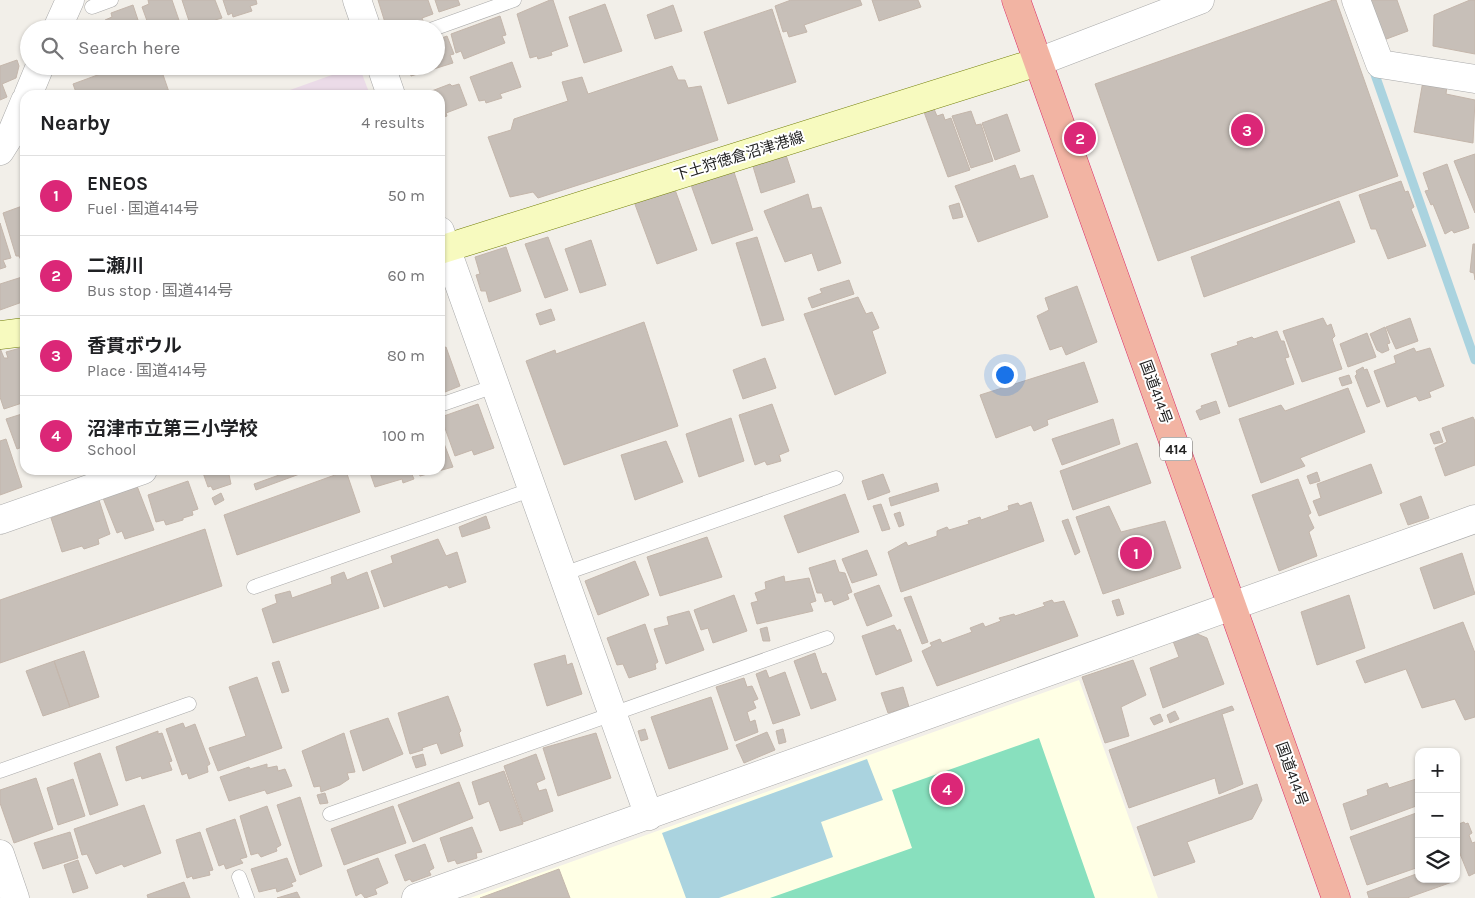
<!DOCTYPE html>
<meta charset="utf-8">
<style>
body{margin:0;font-family:Karla,"Noto Sans JP",sans-serif;background:#f2f2f2;color:#202124}
.controls{position:absolute;right:15px;bottom:15px;display:grid;overflow:hidden;border-radius:10px;box-shadow:0 1px 4px #0004}
.controls button{width:45px;height:45px;display:grid;place-items:center;padding:0;border:0;border-bottom:1px solid #e0e0e0;background:#fff;color:#202124;font:25px sans-serif}
.you{position:absolute;left:1004px;top:374px;width:18px;height:18px;margin:-12px;border:4px solid #fff;border-radius:50%;background:#1a73e8;box-shadow:0 0 0 8px #1a73e833}
.badge{display:grid;place-items:center;width:32px;height:32px;border-radius:50%;background:#db2777;color:#fff;font-size:16px;font-weight:700}
.pin{position:absolute;translate:-50% -50%;border:2px solid #fff;box-shadow:0 1px 5px #0006}
.list{margin:0;padding:0;list-style:none}
h2{display:flex;justify-content:space-between;align-items:center;height:65px;margin:0;padding:0 20px;font-size:21px}
h2 small{font-size:16px;font-weight:400;color:#757577}
.list li{display:grid;grid-template-columns:32px 1fr auto;gap:15px;align-items:center;box-sizing:border-box;height:80px;padding:0 20px;border-top:1px solid #e0e0e0}
.list b{display:block;font-size:19px;white-space:nowrap}
.list p{margin:0;font-size:16px;white-space:nowrap;color:#757577}
.list em{font-size:16px;font-style:normal;color:#757577}
.icon{flex:none;width:28px;height:28px;fill:none;stroke:currentColor;stroke-width:2;stroke-linecap:round;stroke-linejoin:round}
.map{position:relative;flex:none;width:1475px;height:898px;overflow:hidden}
.search{position:absolute;background:#fff;box-shadow:0 1px 4px #0004;left:20px;top:20px;width:425px;height:55px;display:flex;align-items:center;gap:12px;box-sizing:border-box;padding:0 18px;border-radius:28px;color:#757577;font-size:19px}
.panel{position:absolute;background:#fff;box-shadow:0 1px 4px #0004;left:20px;top:90px;width:425px;height:385px;border-radius:15px}
.map>svg:first-child{display:block}
.industrial{fill:#ebdbe8}
.education{fill:#ffffe5}
.pitch{fill:#88e0be}
.water{fill:#aad3df}
.lines{fill:none;stroke-linecap:round;stroke-linejoin:round}
.stream{stroke:#aad3df;stroke-width:9}
.building{fill:#c7bfb8;stroke:#c4b6ab}
.service-casing{stroke:#a9a9a9;stroke-width:15}
.minor-casing{stroke:#a9a9a9;stroke-width:29}
.secondary-casing{stroke:#707d05;stroke-width:29}
.trunk-casing{stroke:#dc2a67;stroke-width:29}
.service{stroke:#fff;stroke-width:14}
.minor{stroke:#fff;stroke-width:28}
.secondary{stroke:#f7fabf;stroke-width:28}
.trunk{stroke:#f2b4a3;stroke-width:28}
.labels{text-anchor:middle;dominant-baseline:central;stroke-width:4;stroke-linejoin:round;paint-order:stroke}
.shield{fill:#fff;stroke:#646464;stroke-width:1}
.shield-label{font-size:14px;font-weight:bold;fill:#222}
.street-label{font-size:15px;fill:#222;stroke:#fff}
</style>
<div class="map">
<svg width="1475" height="898" viewBox="0 0 1475 898">
<rect width="100%" height="100%" fill="#f2efe9"/>
<!-- industrial -->
<path class="industrial" d="M357 66H359L370 95H276Z"/>
<!-- education -->
<path class="education" d="M1079 680 1158 898H470Z"/>
<!-- pitch -->
<path class="pitch" d="M1039 738 1095 898H770L912 848 892 790Z"/>
<!-- water -->
<path class="water" d="M867 759 883 800 821 822 833 857 719 898H686L662 833Z"/>
<g class="lines">
<!-- stream -->
<path class="stream" d="M1372 66 1475 360"/>
</g>
<!-- building -->
<path class="building" d="M148 0H172L182 29H150L142 7 149 4Z
M182 0H215L222 18 215 20 217 24 203 29 191 27Z
M223 0H256L257 4 250 6 252 11 233 17 232 13 228 15Z
M378 0H428L433 14 422 18 424 23 406 29H387Z
M435 0H458L460 5 439 12Z
M550 0H553L568 46 551 52 552 55 538 59 537 56 530 58 517 14Z
M791 0H860L862 5 804 25 807 32 789 37 787 31 783 32 775 6Z
M872 0H918L921 7 879 21Z
M1333 0H1336L1398 176 1158 261 1095 84Z
M1366 0H1397L1408 31 1381 41Z
M1470 0H1475V54L1433 46 1434 15Z
M605 4 622 51 584 63 569 17Z
M133 5 141 29H108L105 20 112 17 111 13Z
M673 5 682 31 655 39 647 15Z
M772 9 796 82 728 104 704 32Z
M500 16 506 35 502 36 505 43 464 59 461 51 456 53 451 34Z
M437 35 439 39 447 36 454 54 450 55 453 63 411 76 410 71 404 72 403 66H436Z
M17 60 19 66 16 78 2 84 7 97 0 100V66Z
M512 62 521 87 500 94 502 98 486 103 485 100 479 101 470 77Z
M122 66H160L170 95H77L73 84Z
M672 66 678 80H685L688 88 701 86 718 140 538 198 533 192 510 197 488 137 511 130 514 119 568 101 562 82 582 77 588 94Z
M1423 81 1447 86 1446 94 1475 100 1473 143 1414 132Z
M450 84 452 86 459 84 467 105 446 113 447 116 440 118V95H421Z
M934 109 937 116 943 114 945 120 951 118 970 170 948 177 924 112Z
M971 111 976 125 981 124 993 161 971 168 952 116Z
M1007 114 1020 151 995 160 982 123Z
M785 152 795 182 761 193 752 163Z
M1475 154V213L1454 161Z
M1447 164 1469 228 1454 233 1452 230 1445 234 1433 204 1431 205 1425 191 1429 190 1423 173Z
M1015 165 1020 179 1033 175 1048 217 978 242 955 186Z
M733 169 753 230 712 244 690 182Z
M1401 181 1405 192 1408 191 1414 207 1411 209 1426 246 1388 259 1376 229H1371L1359 195Z
M674 187 697 250 657 264 633 199Z
M808 194 812 209 821 207 841 263 818 271 812 253 785 262 764 211Z
M1339 201 1355 242 1204 297 1191 257Z
M959 203 963 217 953 219 949 206Z
M25 205V261L22 262 19 256H16L3 213Z
M0 223 11 258 3 260 6 267 0 269Z
M548 237 568 290 545 298 525 244Z
M757 237 784 320 762 326 736 243Z
M591 240 606 285 580 293 565 249Z
M1473 244H1475V280L1474 273 1470 272Z
M506 247 521 291 489 302 486 291H481L476 275 480 274 475 257Z
M22 277 25 288V301L0 310V284Z
M849 280 854 294 812 308 808 298 822 293 820 289Z
M1077 286 1097 342 1066 355 1062 346 1050 350 1037 316 1049 310 1045 298Z
M858 297 866 314 872 312 879 328 872 331 886 373 835 395 804 314Z
M551 309 555 320 540 325 536 314Z
M1323 318 1327 326 1331 324 1335 336 1332 339 1342 369 1302 382 1283 331Z
M1410 318 1418 341 1396 349 1386 327Z
M644 322 678 426 564 465 526 361 555 350 556 354Z
M1385 327 1390 343 1387 344 1389 350 1382 353 1377 350 1370 334Z
M1277 331 1281 341H1284L1289 357 1285 358 1294 384 1229 407 1211 354 1238 345 1237 342 1252 337 1254 339Z
M1367 333 1376 357 1348 367 1340 344Z
M24 347 25 402 4 409 0 397V348L4 358H8L6 352Z
M446 347 460 386 440 394V349Z
M1414 348 1416 352 1430 348 1444 386 1429 392 1431 397 1419 401 1416 396 1387 407 1374 371 1396 363 1394 356Z
M765 358 776 388 743 399 733 370Z
M1084 362 1098 402 1047 420 1048 425 1034 431 1031 425 996 438 980 395Z
M1363 367 1364 370 1367 369 1380 402 1367 407 1355 376 1357 374 1356 371Z
M1349 375 1352 383 1342 386 1339 378Z
M1348 388 1365 432 1300 458 1305 466 1261 483 1239 419 1281 405 1285 411Z
M1216 401 1220 413 1200 420 1196 411 1202 408 1201 406Z
M478 404 494 448 474 455 472 450 455 456 441 417Z
M772 404 789 451 779 455 781 461 767 465 765 461 755 465 739 415Z
M25 413V446L17 449 6 419Z
M1473 417 1475 421V465L1445 476 1435 448 1447 442 1442 428Z
M731 418 744 461 699 477 686 434Z
M1113 419 1120 444 1062 465 1052 439Z
M1439 431 1443 442 1434 444 1430 434Z
M440 433 453 467 420 476 418 470H440Z
M6 439 22 487 0 495V441Z
M666 441 683 482 635 500 621 455Z
M1137 443 1151 483 1073 510 1060 471Z
M1371 464 1382 493 1319 516 1313 501 1321 498 1317 484Z
M202 470H228L231 484 213 490 211 486 208 487Z
M293 470H304L305 472 256 490 254 484Z
M369 470H410L414 479 403 483 402 479 375 487Z
M346 471 360 512 237 555 224 515Z
M1317 472 1320 481 1310 484 1307 476Z
M883 474 890 492 868 500 862 481Z
M1298 479 1311 513 1308 515 1314 528 1309 532 1317 556 1279 571 1252 495Z
M188 481 198 509 192 511 193 515 183 518V520L166 525 164 520 156 522 148 495Z
M937 483 939 491 891 506 889 498Z
M137 486 154 530 125 539 122 531 117 533 103 498Z
M221 493 224 500 215 505 212 498Z
M845 494 859 532 798 553 784 516Z
M1421 496 1429 518 1408 525 1400 504Z
M99 500 110 534 98 539 99 544 84 549 82 546 62 552 51 518Z
M1031 502 1044 541 901 592 888 552 906 542 908 546 937 536V531L947 527 949 530 969 524 968 521 980 517 981 520 1009 510 1008 506 1018 503 1020 506Z
M881 504 890 529 882 531 873 506Z
M1109 506 1121 532 1165 521 1181 568 1103 594 1076 517Z
M900 512 904 525 899 527 894 514Z
M486 516 490 528 462 537 459 527Z
M1068 519 1080 552 1075 555 1062 521Z
M205 529 222 586 0 663V600Z
M707 537 722 577 660 596 647 557Z
M438 539 446 556 457 552 466 582 449 588 447 585 384 607 371 571 393 563 391 556Z
M867 550 877 575 852 583 842 559Z
M1462 553 1475 594 1434 609 1420 568Z
M835 560 839 572 845 573 852 592 847 594 849 599 834 605 832 600 825 602 822 593H817L809 568Z
M635 561 649 595 598 615 585 581Z
M344 572 347 580 367 572 379 608 273 643 262 609 277 603 275 595 290 591 292 598 332 584 331 577Z
M784 576 785 582 809 578 816 601 810 603 813 611 757 624 751 603 758 601 755 593 766 589 765 582Z
M879 585 892 616 867 626 854 594Z
M734 595 747 631 713 643 708 628 701 630 694 610Z
M1349 595 1365 648 1317 665 1301 612Z
M911 596 928 642 922 644 904 598Z
M1119 599 1124 614 1117 616 1112 601Z
M1052 600 1054 603 1064 601 1078 636 937 686 922 651 932 646 930 643 940 639 942 643 972 632 970 628 983 623 985 627 1001 621 999 618 1014 614 1015 616 1045 606 1043 603Z
M689 611 704 650 666 664 654 629 669 625 667 617Z
M1463 622 1475 653V717L1465 720 1455 699 1422 708 1406 669 1365 683 1356 661Z
M645 624 658 662 655 664 656 669 629 678 623 664 617 665 607 638Z
M894 625 897 631 900 629 912 661 876 675 862 636Z
M767 627 770 641H763L760 629Z
M1195 633 1207 638 1224 684 1163 708 1150 668 1179 657 1173 641Z
M84 651 99 697 70 707 54 661Z
M815 653 822 674 826 673 836 700 811 709 794 661Z
M565 655 567 665 572 663 582 694 547 706 534 664Z
M1133 660 1146 695 1121 707 1129 736 1105 743 1082 677Z
M54 661 70 707 43 716 26 671Z
M279 661 289 691 282 693 272 663Z
M766 670 769 678 785 672 800 715 773 724 756 674Z
M257 677 282 748 218 771 209 748 246 736 229 687Z
M744 678 747 687 752 686 758 699 753 701 756 708 747 712 750 722 755 720 758 732 735 741 716 687Z
M903 687 909 707 888 713 881 693Z
M448 696 461 731 459 733 463 746 441 754 437 743 422 748 423 750 410 754 398 713Z
M711 697 728 749 669 769 651 717Z
M1232 706 1234 710 1222 714 1243 784 1219 794 1215 778 1129 808 1109 750Z
M1175 711 1179 719 1170 723 1167 715Z
M1160 714 1163 721 1154 725 1150 718Z
M388 718 403 754 363 771 350 731Z
M183 723 185 728 195 724 210 764 207 766 208 772 189 779 187 773 182 775 166 729Z
M645 729 648 739 641 741 638 731Z
M783 729 786 742 779 744 776 731Z
M158 731V734L162 733 172 761 169 762 172 770 142 779 141 776 126 781 116 747Z
M767 732 775 750 744 763 736 745Z
M344 733 355 772 347 773 349 779 340 785 321 792 320 786 314 787 302 751Z
M596 733 611 778 558 796 543 748Z
M100 753 118 805 90 815 74 763Z
M423 754 426 765 416 768 412 757Z
M536 754 545 779 536 783 539 791 546 789 553 811 523 822 504 766Z
M267 764V768L277 766 278 771 285 769 292 786 267 794 265 790 229 801 220 777 249 767 250 769Z
M504 771 523 824 500 831 489 801 479 805 472 782Z
M36 778 53 829 14 843 0 803V790Z
M1419 778V805L1351 830 1343 804 1368 795 1367 790 1387 783 1389 788Z
M73 779 85 816 58 825 47 788Z
M459 782 473 818 413 842 398 805Z
M1257 784 1262 800 1252 819 1187 842 1195 862 1154 876 1137 827Z
M325 793 328 803 320 804 317 795Z
M300 797 322 866 300 875 277 805Z
M144 805 161 853 124 867 122 864 96 874 87 854 82 855 74 829Z
M267 806 281 845 276 848 277 851 261 857 258 853 251 855 240 816Z
M393 806 406 843 344 865 331 829Z
M1419 812V867L1367 885 1350 837Z
M235 819 247 857 240 859 243 863 226 869 224 864 219 866 206 829Z
M1464 822 1465 824 1468 823 1472 833 1469 835 1472 843 1475 842V873L1469 876 1456 844V825Z
M472 827 482 852 476 853 477 858 457 864 455 860 448 862 440 838Z
M70 832 78 858 43 869 34 843Z
M200 832 213 870 209 871 210 875 193 879 192 876 187 878 176 840Z
M425 844 434 868 429 871 431 875 412 882 410 879 405 881 395 855Z
M287 858 296 881 291 883 293 886 277 892 276 888 259 892 251 869Z
M378 858 388 883 375 889 377 894 365 898 361 893 356 896 347 870Z
M78 860 88 888 73 893 64 865Z
M559 869 570 898H480Z
M1419 873V879L1455 881 1407 898H1369L1367 892Z
M184 882 190 898H148L147 895Z
M297 892 300 898H277Z"/>
<g class="lines">
<defs>
<path id="service" d="M92 7 111 0
M433 29 514 0
M440 405 495 386
M563 574 836 478
M254 587 533 489
M0 771 189 704
M330 814 827 638
M239 877 247 898"/>
<path id="minor" d="M357 0 367 29
M1356 0 1380 64 1475 79
M57 29 70 0
M1038 62 1200 0
M381 66 391 95
M28 95 40 66
M0 151 12 132 25 101
M440 231 649 816
M0 520 143 470
M0 854 15 898
M416 898 1475 519"/>
<path id="secondary" d="M440 250 1038 62
M0 335 25 332"/>
<path id="trunk" d="M1016 0 1336 898"/>
</defs>
<!-- service casing -->
<use href="#service" class="service-casing"/>
<!-- minor casing -->
<use href="#minor" class="minor-casing"/>
<!-- secondary casing -->
<use href="#secondary" class="secondary-casing"/>
<!-- trunk casing -->
<use href="#trunk" class="trunk-casing"/>
<!-- service -->
<use href="#service" class="service"/>
<!-- minor -->
<use href="#minor" class="minor"/>
<!-- secondary -->
<use href="#secondary" class="secondary"/>
<!-- trunk -->
<use href="#trunk" class="trunk"/>
</g>
<g class="labels">
<!-- shield labels -->
<rect class="shield" x="1160" y="437.5" width="32" height="23" rx="4"/>
<g class="shield-label">
<text x="1176" y="449">414</text>
</g>
<!-- street labels -->
<g class="street-label">
<text transform="translate(739 156) rotate(-17)">下土狩徳倉沼津港線</text>
<text transform="translate(1156 392) rotate(70)">国道414号</text>
<text transform="translate(1292 774) rotate(70)">国道414号</text>
</g>
</g>
</svg>
<div class="controls">
<button>+</button>
<button>−</button>
<button><svg class="icon" aria-label="layers" viewBox="0 0 24 24"><path d="M12 4l9 5-9 5-9-5zM3 14l9 5 9-5"/></svg></button>
</div>
<div class="you"></div>
<div class="pin badge" style="left:1136px;top:553px">1</div>
<div class="pin badge" style="left:1080px;top:138px">2</div>
<div class="pin badge" style="left:1247px;top:130px">3</div>
<div class="pin badge" style="left:947px;top:789px">4</div>
<div class="search"><svg class="icon" aria-label="search" viewBox="0 0 24 24"><circle cx="10" cy="10" r="6"/><path d="M15 15l6 6"/></svg>Search here</div>
<section class="panel">
<h2>Nearby<small>4 results</small></h2>
<ul class="list">
<li><span class="badge">1</span><div><b>ENEOS</b><p>Fuel · 国道414号</p></div><em>50 m</em></li>
<li><span class="badge">2</span><div><b>二瀬川</b><p>Bus stop · 国道414号</p></div><em>60 m</em></li>
<li><span class="badge">3</span><div><b>香貫ボウル</b><p>Place · 国道414号</p></div><em>80 m</em></li>
<li><span class="badge">4</span><div><b>沼津市立第三小学校</b><p>School</p></div><em>100 m</em></li>
</ul>
</section>
</div>
